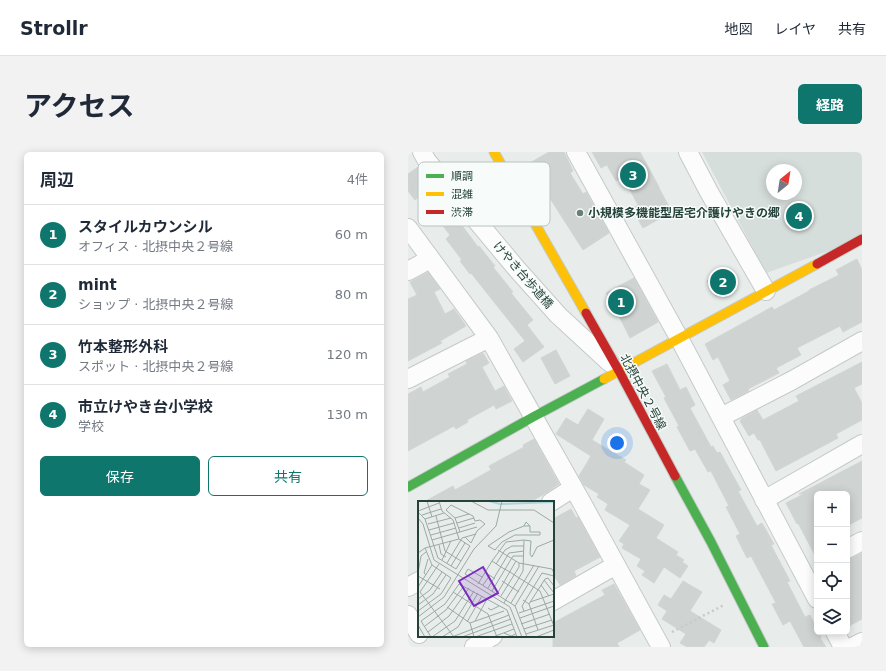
<!DOCTYPE html>
<html lang="ja">
<meta charset="utf-8">
<style>
body{margin:0;font-family:"DejaVu Sans","Noto Sans JP",sans-serif;background:#f2f2f3;color:#1f2937}
.controls{position:absolute;right:12px;bottom:12px;display:grid;overflow:hidden;border-radius:6px;box-shadow:0 2px 10px #0003}
.controls button{width:36px;height:36px;display:grid;place-items:center;padding:0;border:0;border-bottom:1px solid #e0e1e3;background:#fff;color:#1f2937;font:20px sans-serif}
.compass{position:absolute;left:358px;top:12px;width:36px;height:36px;border-radius:50%;background:#fff;box-shadow:0 2px 10px #0003;rotate:30deg}
.you{position:absolute;left:209px;top:291px;width:14px;height:14px;margin:-10px;border:3px solid #fff;border-radius:50%;background:#1a73e8;box-shadow:0 0 0 6px #1a73e833}
.badge{display:grid;place-items:center;width:26px;height:26px;border-radius:50%;background:#0f766e;color:#fff;font-size:13px;font-weight:700}
.pin{position:absolute;translate:-50% -50%;border:2px solid #fff;box-shadow:0 1px 4px #0006}
.list{margin:0;padding:0;list-style:none}
h2{display:flex;justify-content:space-between;align-items:center;height:52px;margin:0;padding:0 16px;font-size:17px}
h2 small{font-size:13px;font-weight:400;color:#747a83}
.list li{display:grid;grid-template-columns:26px 1fr auto;gap:12px;align-items:center;box-sizing:border-box;height:60px;padding:0 16px;border-top:1px solid #e0e1e3}
.list b{display:block;font-size:15px;white-space:nowrap}
.list p{margin:0;font-size:13px;white-space:nowrap;color:#747a83}
.list em{font-size:13px;font-style:normal;color:#747a83}
.actions{display:flex;gap:8px;padding:12px 16px}
.actions a{flex:1;padding:9px 0;border:1px solid #0f766e;border-radius:6px;text-align:center;font-size:14px;color:#0f766e}
.actions .main{background:#0f766e;color:#fff}
.icon{flex:none;width:22px;height:22px;fill:none;stroke:currentColor;stroke-width:2;stroke-linecap:round;stroke-linejoin:round}
.map{position:relative;flex:none;width:454px;height:495px;overflow:hidden;border-radius:6px}
header{display:flex;align-items:center;gap:24px;box-sizing:border-box;height:56px;padding:0 20px;background:#fff;border-bottom:1px solid #e0e1e3}
header strong{font-size:19px}
nav{display:flex;gap:22px;margin-inline-start:auto;font-size:14px}
.intro{display:flex;align-items:center;justify-content:space-between;box-sizing:border-box;height:96px;padding:0 24px}
h1{margin:0;font-size:28px}
.button{padding:10px 18px;border-radius:6px;background:#0f766e;color:#fff;font-size:14px;font-weight:700}
main{display:flex;gap:24px;padding:0 24px}
aside{flex:1;background:#fff;border-radius:6px;box-shadow:0 2px 10px #0003}
.map>svg:first-child{display:block}
.built{fill:#d6dedb;fill-rule:evenodd}
.building{fill:#cfd4d2;stroke:#d1d6d4}
.lines{fill:none;stroke-linecap:round;stroke-linejoin:round}
.street-casing{stroke:#c5cac8;stroke-width:20}
.fast-casing{stroke:#c3cbc8;stroke-width:11}
.slow-casing{stroke:#c3cbc8;stroke-width:11}
.jam-casing{stroke:#c3cbc8;stroke-width:11}
.path{stroke:#c3ccca;stroke-width:2.5;stroke-dasharray:2 3;stroke-linecap:butt}
.street{stroke:#fcfcfc;stroke-width:18}
.fast{stroke:#4caf50;stroke-width:9}
.slow{stroke:#ffc107;stroke-width:9}
.jam{stroke:#c62828;stroke-width:9}
.poi-dot{fill:#697e78;stroke:#f7fbf9;stroke-width:1.5}
.labels{text-anchor:middle;dominant-baseline:central;stroke-width:3;stroke-linejoin:round;paint-order:stroke}
.poi-label{font-size:12px;font-weight:bold;fill:#24423a;stroke:#f7fbf9;text-anchor:start}
.street-label{font-size:12px;fill:#24423a;stroke:#f7fbf9}
.inset-river{fill:none;stroke:#a9d4db;stroke-width:2}
.inset-road{fill:none;stroke:#9aa9a4;stroke-width:1}
.view{fill:#7b2cbf;fill-opacity:0.15;stroke:#7b2cbf;stroke-width:2}
.inset-edge{fill:none;stroke:#24423a;stroke-width:2}
.key{fill:#f7fbf9;stroke:#b8c4c0;stroke-width:1}
.key-label{font-size:11px;fill:#24423a}
</style>
<header>
<strong>Strollr</strong>
<nav><a>地図</a><a>レイヤ</a><a>共有</a></nav>
</header>
<div class="intro"><h1>アクセス</h1><a class="button">経路</a></div>
<main>
<aside>
<h2>周辺<small>4件</small></h2>
<ul class="list">
<li><span class="badge">1</span><div><b>スタイルカウンシル</b><p>オフィス · 北摂中央２号線</p></div><em>60 m</em></li>
<li><span class="badge">2</span><div><b>mint</b><p>ショップ · 北摂中央２号線</p></div><em>80 m</em></li>
<li><span class="badge">3</span><div><b>竹本整形外科</b><p>スポット · 北摂中央２号線</p></div><em>120 m</em></li>
<li><span class="badge">4</span><div><b>市立けやき台小学校</b><p>学校</p></div><em>130 m</em></li>
</ul>
<div class="actions"><a class="main">保存</a><a>共有</a></div>
</aside>
<div class="map">
<svg width="454" height="495" viewBox="0 0 454 495">
<rect width="100%" height="100%" fill="#e8edeb"/>
<!-- built -->
<path class="built" d="M294 0H454V87L449 89 358 121ZM364 18H388V42H364Z"/>
<!-- building -->
<path class="building" d="M141 0H156L165 19 162 21 175 42 178 40 201 81 175 98 136 37 134 38 120 12Z
M184 0H232L251 35V36L264 60 235 76 224 57 230 53 215 25 208 29 199 13 193 16Z
M10 15 48 63 47 64 70 95 71 94 87 114 85 115 105 140 103 141 125 168 119 173 136 195 115 210 106 197 117 189 63 121 62 122 52 109 54 108 38 87 42 83 12 44 7 48 0 39V22Z
M449 107 454 118V170L435 180 432 174 389 196 393 203 368 216 371 221 340 237 341 239 323 248 315 233 322 229 310 205 305 208 297 192 364 155 366 158 401 139V138L431 123 428 118Z
M321 116 330 131 308 144 299 129Z
M20 120 32 137 26 140 37 162 46 157 58 174 32 189 34 191 0 209V147L9 143 2 130Z
M226 126 250 170 222 186 210 162H211L198 141Z
M148 198 162 224 147 232 133 206Z
M75 201 81 211 74 215 87 239 96 234 104 249 88 257 86 253 59 268 60 270 48 277 46 274 0 299V242L13 235 15 240 42 225 40 222 59 212 58 209Z
M454 210V232L446 236 454 251V268L428 282 430 286 368 319 352 288H350L346 281 341 284 332 269 333 268V267L349 258 355 268 391 249 388 244Z
M259 212 272 238 278 235 287 253 282 256 303 295 305 294 309 301 312 300 333 338 330 339 349 374 354 371 366 392 363 393 382 429 379 430 397 465 402 463 409 477V480H411L413 485 412 486 418 495H396L382 469 375 473 364 452 368 451 343 404 339 406 328 384 332 382 318 355 321 354 303 319 300 320 287 297 282 299 269 275 271 274 256 246 258 245 244 219Z
M180 257 196 267 184 288 218 308 216 310 236 323 231 332 242 338 230 357 256 373 248 386 270 400 268 403 276 408 274 410 280 414 272 426 256 415 246 431 234 423 237 419 229 414 233 407 214 396 216 392 211 389 222 373 197 358 200 352 189 345 191 342 176 333 171 324 183 304 148 282 158 266 170 273Z
M126 287 151 332 136 342 122 350H16L45 334 47 338 83 318 81 314 116 295 115 293Z
M454 309V366L439 374V342H409V407L390 371 389 372 378 351 396 342H391Z
M163 357 168 366 170 365 192 405 166 419 168 424 152 433 145 422V367Z
M454 401V467L439 475V407L444 406Z
M275 429 294 440 282 459 313 478 306 491 301 488 296 495H279L272 491 278 482 254 467 259 459 250 453 256 443 263 447Z
M206 432 232 478 209 491 211 495H145V471L197 443 194 438Z"/>
<g class="lines">
<defs>
<path id="street" d="M14 0 19 9 108 116 150 163 202 211
M168 0 271 186 409 447
M280 0 301 40 358 139
M0 76 81 186 174 351 253 495
M0 119 22 107
M0 227 81 186
M313 265 383 229 454 189
M356 348 454 292
M143 350 165 336
M439 397 454 389
M0 435 11 429
M145 449 208 413
M0 463 11 482
M427 480 435 495
M66 495 85 484
M444 495 454 490"/>
<path id="fast" d="M267 324 303 390 356 495
M0 335 125 265 196 227"/>
<path id="slow" d="M86 0 178 161
M196 227 409 112"/>
<path id="jam" d="M409 112 454 87
M178 161 211 219 267 324"/>
</defs>
<!-- street casing -->
<use href="#street" class="street-casing"/>
<!-- fast casing -->
<use href="#fast" class="fast-casing"/>
<!-- slow casing -->
<use href="#slow" class="slow-casing"/>
<!-- jam casing -->
<use href="#jam" class="jam-casing"/>
<!-- path -->
<path class="path" d="M264 480 316 453"/>
<!-- street -->
<use href="#street" class="street"/>
<!-- fast -->
<use href="#fast" class="fast"/>
<!-- slow -->
<use href="#slow" class="slow"/>
<!-- jam -->
<use href="#jam" class="jam"/>
</g>
<!-- markers -->
<circle class="poi-dot" cx="172" cy="61" r="4"/>
<g class="labels">
<!-- poi labels -->
<g class="poi-label">
<text x="180" y="61">小規模多機能型居宅介護けやきの郷</text>
</g>
<!-- street labels -->
<g class="street-label">
<text transform="translate(115 123) rotate(49)">けやき台歩道橋</text>
<text transform="translate(235 240) rotate(62)">北摂中央２号線</text>
</g>
</g>
<!-- overview -->
<g transform="translate(10 349)">
<rect width="136" height="136" fill="#e8edeb"/>
<path class="inset-river" d="M71 0 82 3 136 1"/>
<path class="inset-road" d="M9 0 14 16M53 0 70 9H116L136 22M0 10 21 2M0 11 7 18 20 57 38 68 52 45 41 38 35 19 24 10 21 0M4 14 23 8M18 15 27 50 43 60M0 17 5 23 16 59 92 106 104 136M37 17 51 13M7 18 26 12M39 22 56 17M10 23 33 17M106 25H112V31H122V34H97L84 41 77 49 70 45 91 31 106 25 108 21 112 25M41 27 57 22M11 29 36 22M42 31 37 17 28 9 33 4 55 15 57 20 62 19 67 23 59 30 53 42 47 36M13 34 38 27M14 39 59 26M106 39 113 40 112 53 114 56 119 46 136 39M21 44 23 53 28 56M80 49 101 62 134 68 136 72M0 52 7 47 41 38M24 59 33 40M29 62 44 37 58 33M21 63 2 91 36 136M78 63 87 49 94 45H106M33 65 47 42M67 71 77 78M0 72 3 55 8 51M8 74 6 72 10 58M0 75 22 88M64 76 50 68 47 73 97 105 109 136M126 79 136 92M84 80 101 91M60 83 74 60M65 84 72 74M123 84 131 95M0 86 14 64M70 87 91 52 106 50M74 90 95 55H106M35 91 70 113 79 136M79 93 98 60M83 95 101 66V62M0 98 12 89 24 71M105 99 111 103 120 129M112 101 136 93M86 102 88 98 95 87 101 77 105 70 106 39 88 41 74 60 83 66 92 71 101 77 106 80 122 90 136 125M93 102 116 64M111 103 127 78 130 77 136 85M0 104 15 93 28 74M97 105 121 65M29 106 52 122 56 136M70 107 73 109 81 105M0 110 23 93 33 77 14 64 7 47M106 110 104 105 124 72 136 75M101 112 136 100M0 116 26 96 56 48 78 25 84 0M102 117 136 105M57 120 69 98M49 121 64 95M52 122 86 110M103 123 132 113M0 124 7 136M7 125 28 109 46 85M106 128 134 119M10 131 31 115 51 87M86 132 93 135 98 133M108 133 136 124M13 136 3 120 27 103 41 83 89 109 99 136M14 136 37 120 56 90M24 136 40 126 60 92M34 136 91 114M44 136 93 118M57 136 94 123M75 136 96 128M118 136 136 129"/>
<path class="view" d="M65 66 80 92 56 105 41 80Z"/>
<rect width="136" height="136" class="inset-edge"/>
</g>
<!-- legend -->
<rect x="10" y="10" width="132" height="64" rx="6" class="key"/>
<rect x="18" y="22" width="18" height="4" fill="#4caf50"/>
<rect x="18" y="40" width="18" height="4" fill="#ffc107"/>
<rect x="18" y="58" width="18" height="4" fill="#c62828"/>
<g class="key-label">
<text x="43" y="28">順調</text>
<text x="43" y="46">混雑</text>
<text x="43" y="64">渋滞</text>
</g>
</svg>
<div class="controls">
<button>+</button>
<button>−</button>
<button><svg class="icon" aria-label="locate" viewBox="0 0 24 24"><circle cx="12" cy="12" r="6"/><path d="M12 2v4M12 18v4M2 12h4M18 12h4"/></svg></button>
<button><svg class="icon" aria-label="layers" viewBox="0 0 24 24"><path d="M12 4l9 5-9 5-9-5zM3 14l9 5 9-5"/></svg></button>
</div>
<svg class="compass" viewBox="-18 -18 36 36"><path d="M0-13l5 13h-10z" fill="#e53935"/><path d="M0 13l5-13h-10z" fill="#747a83"/></svg>
<div class="you"></div>
<div class="pin badge" style="left:213px;top:150px">1</div>
<div class="pin badge" style="left:315px;top:130px">2</div>
<div class="pin badge" style="left:225px;top:23px">3</div>
<div class="pin badge" style="left:391px;top:64px">4</div>
</div>
</main>
